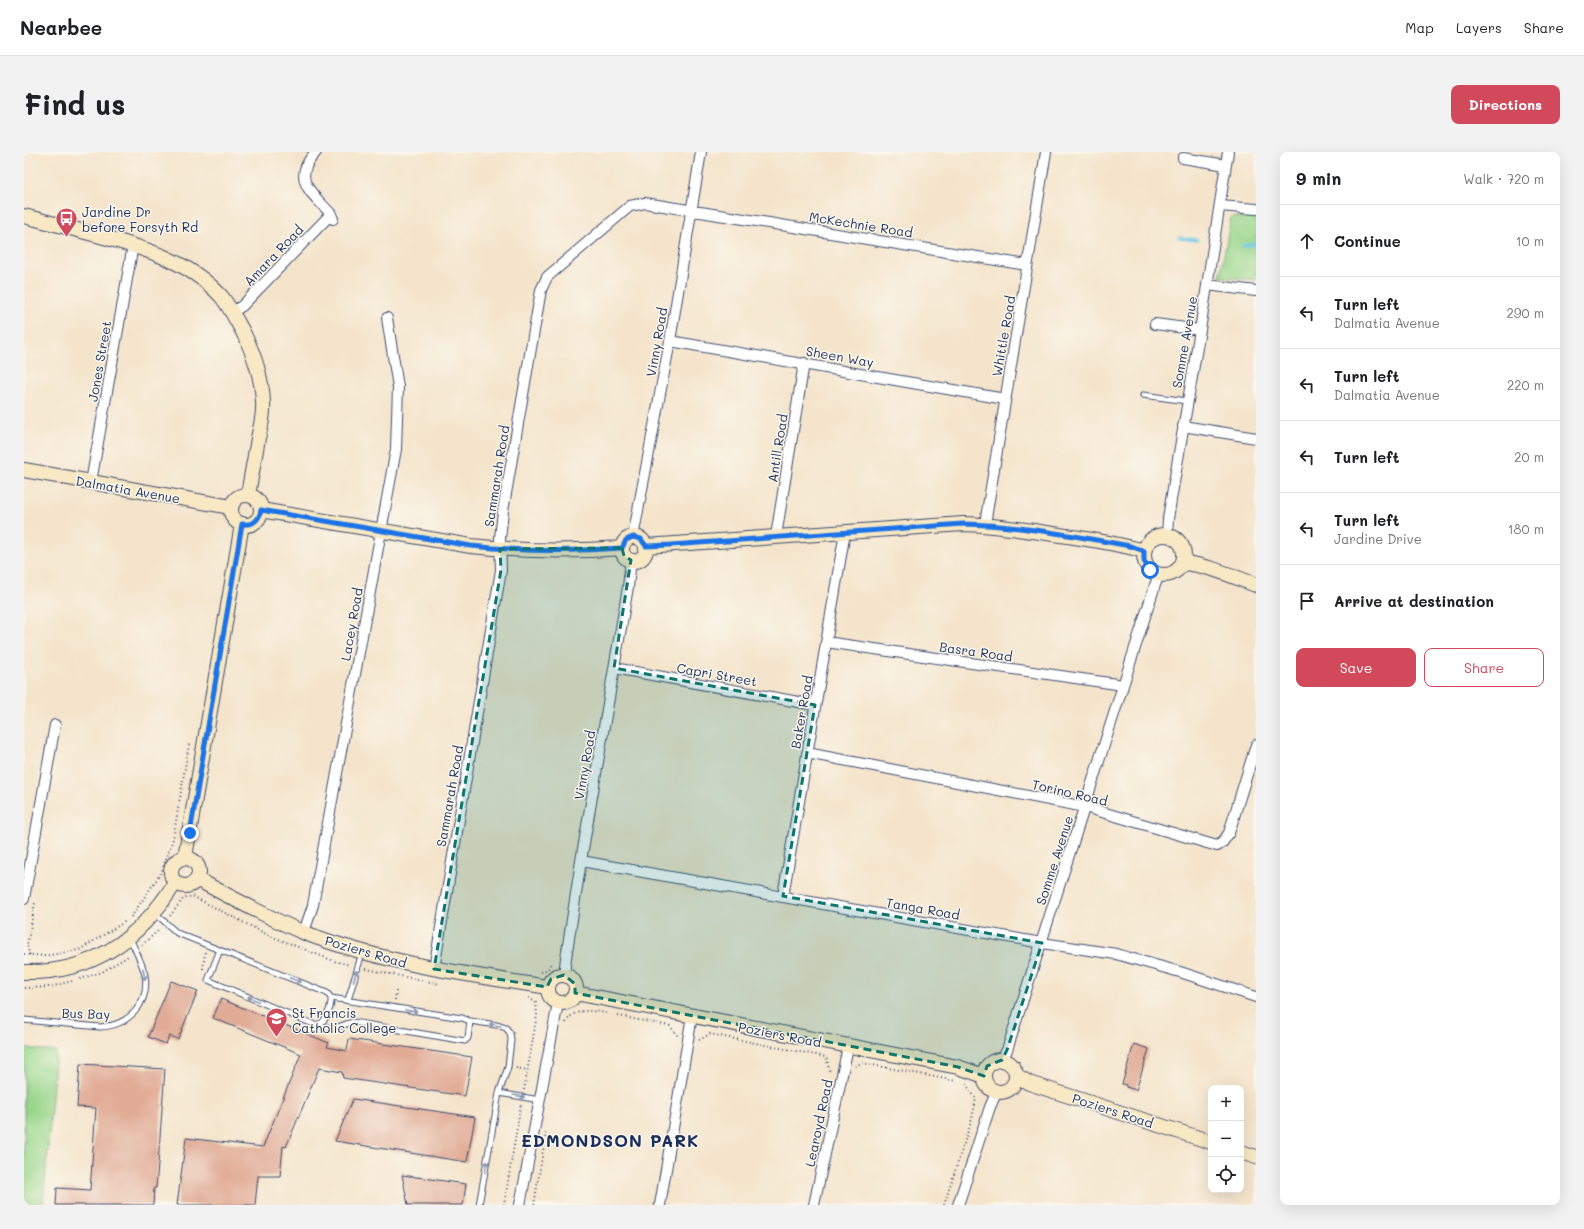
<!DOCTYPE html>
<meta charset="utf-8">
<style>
body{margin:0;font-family:Mali,sans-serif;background:#f2f2f2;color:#202124}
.controls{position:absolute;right:12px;bottom:12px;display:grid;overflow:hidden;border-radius:8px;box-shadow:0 4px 16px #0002}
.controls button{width:36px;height:36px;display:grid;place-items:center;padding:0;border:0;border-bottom:1px solid #e0e0e0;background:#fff;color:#202124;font:20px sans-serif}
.stop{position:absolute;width:12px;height:12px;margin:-9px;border:3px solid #1a73e8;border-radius:50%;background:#fff}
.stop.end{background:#1a73e8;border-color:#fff;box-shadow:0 1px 4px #0008}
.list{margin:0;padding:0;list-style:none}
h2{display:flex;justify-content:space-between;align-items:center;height:52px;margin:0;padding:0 16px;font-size:17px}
h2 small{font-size:13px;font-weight:400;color:#757577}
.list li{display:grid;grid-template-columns:26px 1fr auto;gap:12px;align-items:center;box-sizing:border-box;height:72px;padding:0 16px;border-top:1px solid #e0e0e0}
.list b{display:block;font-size:15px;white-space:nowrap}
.list p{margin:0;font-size:13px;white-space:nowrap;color:#757577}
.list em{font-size:13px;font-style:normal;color:#757577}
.actions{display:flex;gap:8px;padding:12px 16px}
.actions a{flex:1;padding:9px 0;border:1px solid #d1495b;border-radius:8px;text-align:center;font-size:14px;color:#d1495b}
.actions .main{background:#d1495b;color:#fff}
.icon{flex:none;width:22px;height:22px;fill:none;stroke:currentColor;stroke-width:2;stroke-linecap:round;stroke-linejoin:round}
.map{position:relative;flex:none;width:1232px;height:1053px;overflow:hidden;border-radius:8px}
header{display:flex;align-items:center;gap:24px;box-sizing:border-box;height:56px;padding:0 20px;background:#fff;border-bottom:1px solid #e0e0e0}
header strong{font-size:19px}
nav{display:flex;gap:22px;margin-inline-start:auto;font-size:14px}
.intro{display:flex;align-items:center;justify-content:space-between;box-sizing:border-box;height:96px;padding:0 24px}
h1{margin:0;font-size:28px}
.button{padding:10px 18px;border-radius:8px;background:#d1495b;color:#fff;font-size:14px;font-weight:700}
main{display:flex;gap:24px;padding:0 24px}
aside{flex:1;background:#fff;border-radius:8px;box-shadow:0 4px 16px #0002}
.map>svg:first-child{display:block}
.green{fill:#97d58a;stroke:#598274}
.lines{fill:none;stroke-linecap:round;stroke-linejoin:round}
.stream{stroke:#68c5e6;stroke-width:3.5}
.building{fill:#e1ac96}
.lane-casing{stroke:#3c4a6e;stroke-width:7}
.street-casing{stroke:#3c4a6e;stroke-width:12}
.secondary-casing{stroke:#3c4a6e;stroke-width:16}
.path{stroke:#3c4a6e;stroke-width:2;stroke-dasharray:1 3;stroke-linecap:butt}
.lane{stroke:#fff;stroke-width:5}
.street{stroke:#fff;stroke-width:10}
.secondary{stroke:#f8e8c3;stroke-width:14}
.oneway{stroke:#8d97ae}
.route{stroke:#1a73e8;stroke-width:5}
.marked{fill:#0f766e;fill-opacity:0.2;stroke:#0f766e;stroke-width:3;stroke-dasharray:8 5;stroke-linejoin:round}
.labels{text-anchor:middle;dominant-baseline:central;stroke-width:3;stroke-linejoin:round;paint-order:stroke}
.poi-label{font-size:13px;fill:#1b2f5e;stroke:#fbf7ec;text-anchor:start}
.street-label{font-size:13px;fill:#1b2f5e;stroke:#fbf7ec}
.district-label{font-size:17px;font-weight:bold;letter-spacing:1px;fill:#1b2f5e;stroke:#fbf7ec}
</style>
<header>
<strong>Nearbee</strong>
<nav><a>Map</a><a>Layers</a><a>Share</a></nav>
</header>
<div class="intro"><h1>Find us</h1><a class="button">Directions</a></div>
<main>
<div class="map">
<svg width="1232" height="1053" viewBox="0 0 1232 1053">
<rect width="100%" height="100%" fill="#fbf7ec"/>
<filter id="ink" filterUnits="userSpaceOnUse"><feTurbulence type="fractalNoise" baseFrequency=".025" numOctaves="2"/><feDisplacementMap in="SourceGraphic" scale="8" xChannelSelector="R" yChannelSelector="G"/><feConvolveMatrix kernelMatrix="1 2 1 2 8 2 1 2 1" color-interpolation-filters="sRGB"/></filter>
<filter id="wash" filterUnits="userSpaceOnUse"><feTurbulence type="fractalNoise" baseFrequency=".012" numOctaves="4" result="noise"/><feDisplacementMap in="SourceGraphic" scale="16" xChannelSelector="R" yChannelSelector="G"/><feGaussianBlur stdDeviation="0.9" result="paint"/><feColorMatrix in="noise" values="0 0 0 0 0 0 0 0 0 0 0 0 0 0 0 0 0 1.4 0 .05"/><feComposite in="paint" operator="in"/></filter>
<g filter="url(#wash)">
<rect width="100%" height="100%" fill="#f4e4cb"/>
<!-- green -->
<path class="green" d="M1207 65 1232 66V128L1196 125Z
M0 896 32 899 19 1053H0Z"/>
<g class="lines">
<!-- stream -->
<path class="stream" d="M1155 86 1173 88
M1219 94 1232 92"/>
</g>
<g id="blocks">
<!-- building -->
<path class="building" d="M147 829 174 839 154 887 145 884 142 892 124 885Z
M197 847 305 891 303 895 323 899 325 887 448 905 441 944 319 926 318 920 295 916 262 995 259 994 256 1024H234L231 1053H153L162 986 239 995 277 902 189 866Z
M1110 892 1125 897 1112 938 1102 935V933L1098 932Z
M56 912 141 917 134 1012 132 1036H130L129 1053H32L33 1036 66 1038 72 956 53 955Z
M329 947 451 965 443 1010 311 989Z
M378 1023 442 1032 439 1053H384Z"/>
</g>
</g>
<g filter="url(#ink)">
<use href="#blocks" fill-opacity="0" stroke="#3c4a6e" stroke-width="1"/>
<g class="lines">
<defs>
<path id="lane" d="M1119 243 1163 249
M131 761 153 781 303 841 307 846V850C306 858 300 876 289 872L184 828 196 798
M324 848 338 801
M0 868 76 875C104 874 126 852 121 823 118 810 111 798 106 786
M446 869 473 873 482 876 486 881 487 888 484 915 475 941 455 1053
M294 873C312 879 313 874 329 870L441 889 444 886 446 869 438 866 307 846
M475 941 516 948"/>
<path id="street" d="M292 0C266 27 288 41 307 62L309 67
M1159 6 1202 13
M1196 54 1232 57
M1183 133 1232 139
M208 160 218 154 307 62
M1131 172 1176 178
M646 189 981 247
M1159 274 1232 286
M67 330 109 93
M961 372 1022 0
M752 384 780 211
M1143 384 1144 367 1147 348 1176 178 1204 0
M609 385 646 189 677 0
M802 490 1099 533
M590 516 791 553
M783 601 1061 655 1193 694 1198 691 1205 681 1232 593
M557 709 1018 791 1092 802 1156 820 1232 845
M759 744 821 380
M0 747 31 573
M280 780 289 753 372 297 374 235 363 166
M410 817 477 418 476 386 479 359 517 138 523 125 606 54 621 51 1003 113
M540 823 542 806 557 709 604 435 607 408
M978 908 983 898 1131 433 1135 423
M496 1053 534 851
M636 1053 668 864
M790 1053 824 895
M934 1053 966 955 973 939"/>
<path id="secondary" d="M0 64C24 70 49 77 73 83 119 96 164 108 197 144 206 155 212 168 219 180 230 202 238 225 239 250 240 262 237 274 234 286 231 305 227 324 224 343
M0 318 207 355
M207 358a15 15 0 1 1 30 0a15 15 0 1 1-30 0Z
M237 358 447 394C497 399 548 400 598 396
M1120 403a20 20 0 1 1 40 0a20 20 0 1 1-40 0Z
M598 397a12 12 0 1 1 24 0a12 12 0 1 1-24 0Z
M622 394 939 372C972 373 1004 378 1036 383 1064 387 1093 391 1120 399
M1159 411C1184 413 1208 424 1232 433
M161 705 218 372
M147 720a14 14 0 1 1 28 0a14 14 0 1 1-28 0Z
M173 727C208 746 244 766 281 781 359 811 441 822 523 835
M0 820C68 822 116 787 151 731
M524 837a14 14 0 1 1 28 0a14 14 0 1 1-28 0Z
M551 841 934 915 960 924
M960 924a16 16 0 1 1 32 0a16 16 0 1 1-32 0Z
M992 923 1005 931 1187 990
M1217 1000 1232 1005"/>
</defs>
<!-- lane casing -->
<use href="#lane" class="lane-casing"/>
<!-- street casing -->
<use href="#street" class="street-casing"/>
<!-- secondary casing -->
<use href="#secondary" class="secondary-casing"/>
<!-- path -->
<path class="path" d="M146 764 159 747 168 744 244 783 310 809 326 813
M107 765 137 721 149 687 165 592
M118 793 136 777
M0 802 20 804 55 798 102 769
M6 803 3 794 11 751
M179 817 181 800
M342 817 416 832
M517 820 524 817 527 811
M56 827 78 820 106 803
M0 836 26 835 48 829
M371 848 372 839
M594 864 646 874 654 884
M542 871C550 855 567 859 582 861
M675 888 686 882 802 905 806 921
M831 914 838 911 932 929
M492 916 503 918
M500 938 513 863 512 851 504 845
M480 1053 497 952
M510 1053 522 981
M920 1053 948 967 952 947 942 932"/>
<!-- lane -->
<use href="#lane" class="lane"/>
<!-- street -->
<use href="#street" class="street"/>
<!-- secondary -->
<use href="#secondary" class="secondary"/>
</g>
<!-- one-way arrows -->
<defs><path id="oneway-shaft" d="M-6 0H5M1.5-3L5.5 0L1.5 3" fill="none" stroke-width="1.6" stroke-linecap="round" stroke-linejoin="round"/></defs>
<g class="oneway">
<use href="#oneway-shaft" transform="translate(120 822) rotate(80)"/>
<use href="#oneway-shaft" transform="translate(331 824) rotate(-73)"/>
<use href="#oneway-shaft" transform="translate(271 828) rotate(22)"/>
<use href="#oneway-shaft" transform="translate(229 847) rotate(-157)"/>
<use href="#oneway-shaft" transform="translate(387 859) rotate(8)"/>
<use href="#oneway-shaft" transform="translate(471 873) rotate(-168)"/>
<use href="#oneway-shaft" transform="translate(495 944) rotate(10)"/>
<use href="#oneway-shaft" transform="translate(462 1015) rotate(-80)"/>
</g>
</g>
<g class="lines" filter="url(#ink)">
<!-- route -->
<path class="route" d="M166 681 218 372C229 373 235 369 237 358L447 394C497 399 548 400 598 396L602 388 609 385 617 387 622 394 647 393 939 372C995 373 1051 384 1106 394L1120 399V409L1126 418"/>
</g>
<!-- marked area -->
<path class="marked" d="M598 396 600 404 607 408 590 516 791 553 759 744 1018 791 983 898 978 908 963 914 960 924 934 915 551 841V832L540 823 527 827 523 835 410 817 477 418 476 397Z"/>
<!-- icons -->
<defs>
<symbol id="bus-pin" viewBox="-11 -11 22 30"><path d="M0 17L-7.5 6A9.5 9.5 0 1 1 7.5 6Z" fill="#d1495b" stroke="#fbf7ec"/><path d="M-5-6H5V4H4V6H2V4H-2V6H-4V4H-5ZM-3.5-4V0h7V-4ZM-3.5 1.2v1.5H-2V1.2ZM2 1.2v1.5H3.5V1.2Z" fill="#fff"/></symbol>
<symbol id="school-pin" viewBox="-11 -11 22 30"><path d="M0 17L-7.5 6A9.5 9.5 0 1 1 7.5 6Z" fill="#d1495b" stroke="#fbf7ec"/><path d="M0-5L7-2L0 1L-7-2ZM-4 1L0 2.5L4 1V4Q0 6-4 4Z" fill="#fff"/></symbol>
</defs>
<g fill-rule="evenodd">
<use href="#bus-pin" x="30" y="54" width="25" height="34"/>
<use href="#school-pin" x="240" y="854" width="25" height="34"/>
</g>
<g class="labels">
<!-- poi labels -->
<g class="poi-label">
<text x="58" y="59">Jardine Dr<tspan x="58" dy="15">before Forsyth Rd</tspan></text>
<text x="268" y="860">St Francis<tspan x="268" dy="15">Catholic College</tspan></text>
</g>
<!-- street labels -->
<g class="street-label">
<text transform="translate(837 72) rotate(9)">McKechnie Road</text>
<text transform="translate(249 103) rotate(-46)">Amara Road</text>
<text transform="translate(979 184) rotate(-80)">Whittle Road</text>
<text transform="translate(632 190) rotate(-80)">Vinny Road</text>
<text transform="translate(1160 190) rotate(-80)">Somme Avenue</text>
<text transform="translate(816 204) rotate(10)">Sheen Way</text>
<text transform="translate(75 209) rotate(-80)">Jones Street</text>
<text transform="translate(753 296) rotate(-81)">Antill Road</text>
<text transform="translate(472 324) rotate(-81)">Sammarah Road</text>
<text transform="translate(104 337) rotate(10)">Dalmatia Avenue</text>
<text transform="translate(327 472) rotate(-80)">Lacey Road</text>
<text transform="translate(952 499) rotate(8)">Basra Road</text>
<text transform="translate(693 522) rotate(10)">Capri Street</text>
<text transform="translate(777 560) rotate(-80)">Baker Road</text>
<text transform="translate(560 613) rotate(-80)">Vinny Road</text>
<text transform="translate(1046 640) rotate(13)">Torino Road</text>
<text transform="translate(425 644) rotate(-80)">Sammarah Road</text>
<text transform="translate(1030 708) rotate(-72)">Somme Avenue</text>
<text transform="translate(899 756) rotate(10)">Tanga Road</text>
<text transform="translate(342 799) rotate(16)">Poziers Road</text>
<text transform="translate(62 861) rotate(2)">Bus Bay</text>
<text transform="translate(756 882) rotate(11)">Poziers Road</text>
<text transform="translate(1089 958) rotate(18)">Poziers Road</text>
<text transform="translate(794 971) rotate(-78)">Learoyd Road</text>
</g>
<!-- district labels -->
<g class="district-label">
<text x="586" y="988">EDMONDSON PARK</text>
</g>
</g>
</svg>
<div class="controls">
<button>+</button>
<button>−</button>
<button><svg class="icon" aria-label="locate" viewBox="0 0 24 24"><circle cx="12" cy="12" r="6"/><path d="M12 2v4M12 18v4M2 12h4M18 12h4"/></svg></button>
</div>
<div class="stop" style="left:1126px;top:418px"></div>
<div class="stop end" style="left:166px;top:681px"></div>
</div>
<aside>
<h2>9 min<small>Walk · 720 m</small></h2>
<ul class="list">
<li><svg class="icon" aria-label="ahead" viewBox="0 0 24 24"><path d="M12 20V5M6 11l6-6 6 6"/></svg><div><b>Continue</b></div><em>10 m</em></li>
<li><svg class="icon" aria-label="left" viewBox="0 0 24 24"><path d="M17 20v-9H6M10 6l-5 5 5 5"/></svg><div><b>Turn left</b><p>Dalmatia Avenue</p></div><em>290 m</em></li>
<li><svg class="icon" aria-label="left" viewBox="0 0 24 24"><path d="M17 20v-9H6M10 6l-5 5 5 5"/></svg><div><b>Turn left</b><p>Dalmatia Avenue</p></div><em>220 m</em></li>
<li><svg class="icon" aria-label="left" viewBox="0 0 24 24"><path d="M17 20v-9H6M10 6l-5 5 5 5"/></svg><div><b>Turn left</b></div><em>20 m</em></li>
<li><svg class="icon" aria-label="left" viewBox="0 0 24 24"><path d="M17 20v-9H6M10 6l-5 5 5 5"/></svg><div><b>Turn left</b><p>Jardine Drive</p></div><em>180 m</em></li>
<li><svg class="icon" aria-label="arrive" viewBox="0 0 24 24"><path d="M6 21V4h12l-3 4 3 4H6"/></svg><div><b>Arrive at destination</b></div></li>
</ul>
<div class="actions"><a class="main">Save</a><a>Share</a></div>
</aside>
</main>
